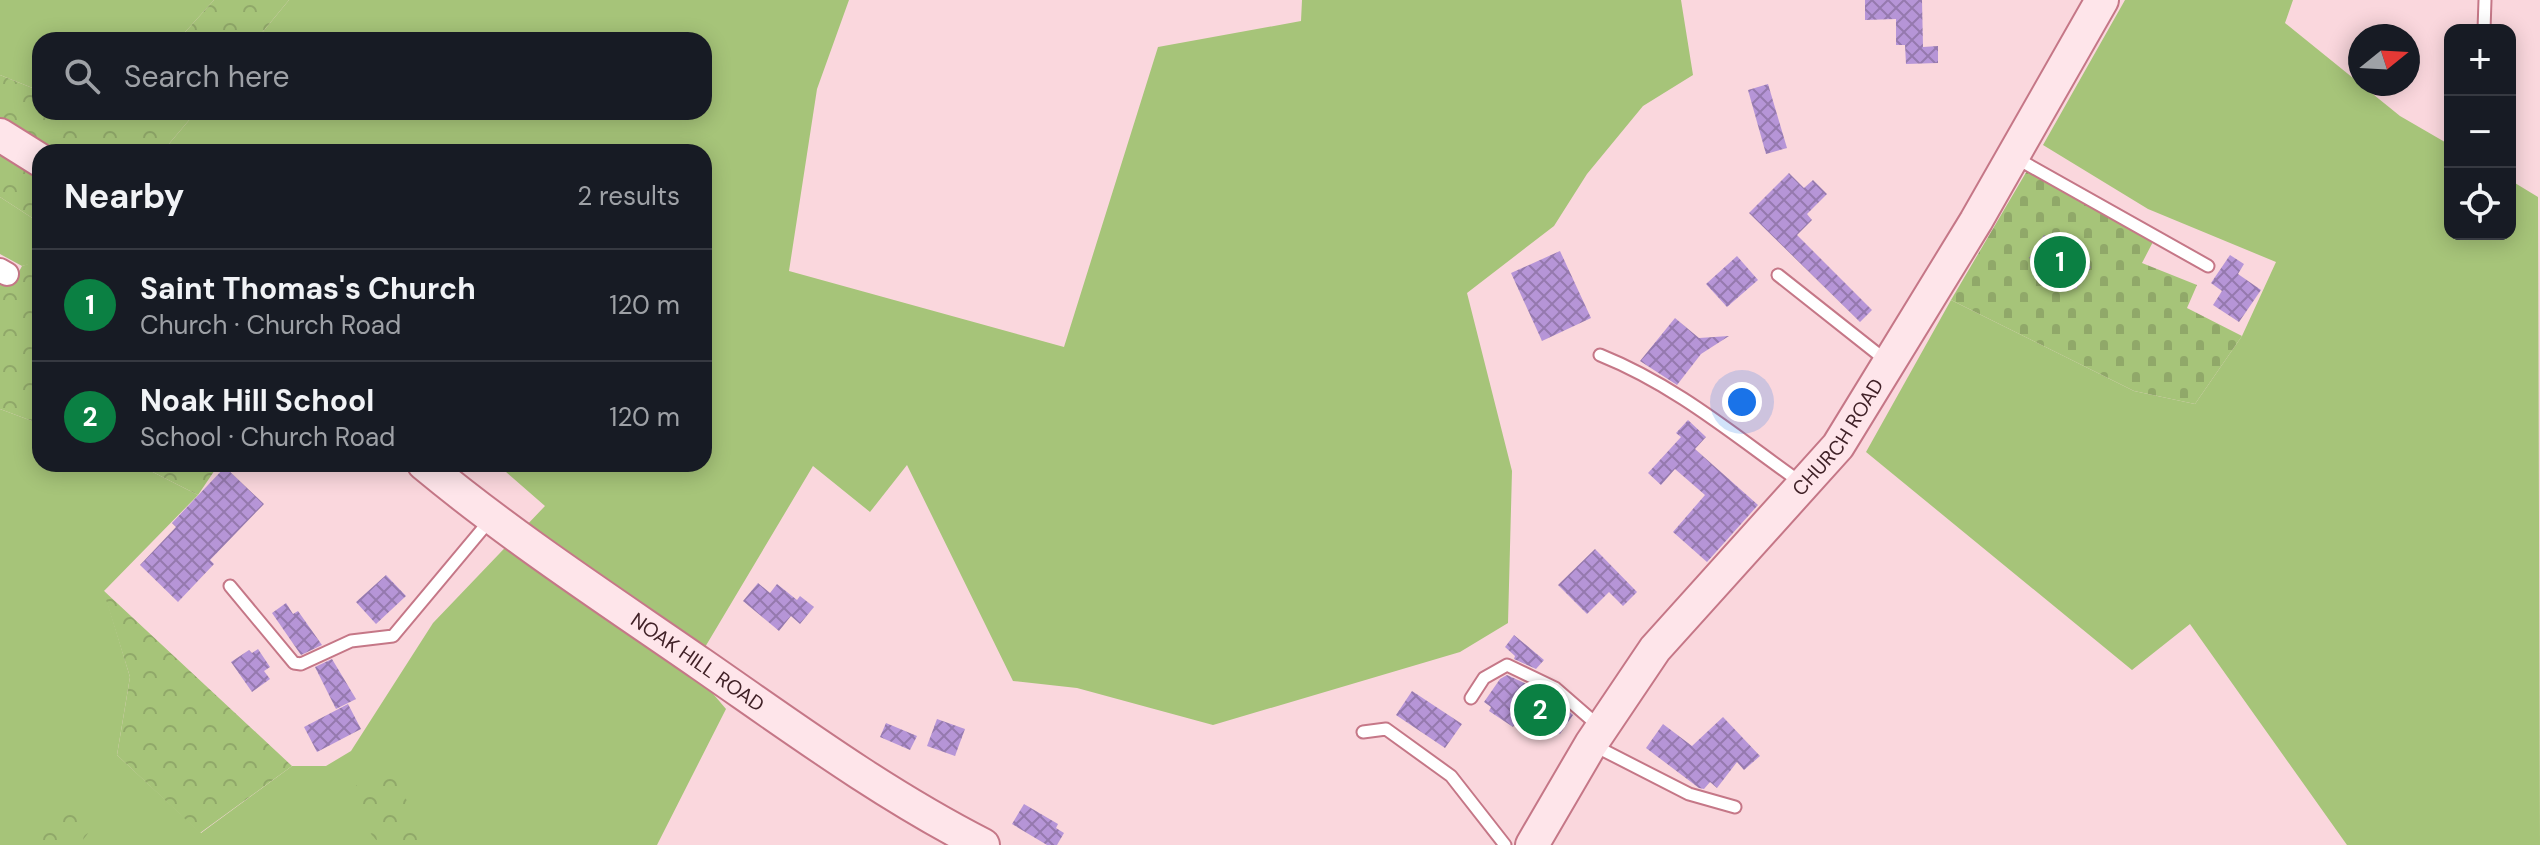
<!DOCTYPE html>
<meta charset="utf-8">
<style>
body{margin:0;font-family:"DM Sans",sans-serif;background:#242831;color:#f1f3f6}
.controls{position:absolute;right:24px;top:24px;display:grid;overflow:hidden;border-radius:16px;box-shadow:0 4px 20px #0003}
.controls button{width:72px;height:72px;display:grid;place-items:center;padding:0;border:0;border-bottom:2px solid #363941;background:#171b24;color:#f1f3f6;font:40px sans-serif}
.compass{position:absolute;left:2348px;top:24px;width:72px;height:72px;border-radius:50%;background:#171b24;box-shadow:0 4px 20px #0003;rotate:72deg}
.you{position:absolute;left:1742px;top:402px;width:28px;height:28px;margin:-20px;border:6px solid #fff;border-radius:50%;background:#1a73e8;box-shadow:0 0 0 12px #1a73e833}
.badge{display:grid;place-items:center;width:52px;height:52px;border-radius:50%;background:#0b8043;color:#fff;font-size:26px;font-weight:700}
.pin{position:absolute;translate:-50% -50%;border:4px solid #fff;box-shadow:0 2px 8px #0006}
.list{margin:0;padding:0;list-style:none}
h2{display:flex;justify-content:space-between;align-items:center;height:104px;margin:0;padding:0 32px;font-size:34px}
h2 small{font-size:26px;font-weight:400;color:#9ea1a6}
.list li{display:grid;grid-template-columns:52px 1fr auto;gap:24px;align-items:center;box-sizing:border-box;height:112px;padding:0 32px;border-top:2px solid #363941}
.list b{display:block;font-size:30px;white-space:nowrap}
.list p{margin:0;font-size:26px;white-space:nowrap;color:#9ea1a6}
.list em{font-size:26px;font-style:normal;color:#9ea1a6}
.icon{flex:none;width:44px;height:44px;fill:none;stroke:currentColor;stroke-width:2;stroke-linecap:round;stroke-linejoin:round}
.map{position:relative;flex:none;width:2540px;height:845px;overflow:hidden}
.search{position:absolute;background:#171b24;box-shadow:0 4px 20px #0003;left:32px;top:32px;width:680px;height:88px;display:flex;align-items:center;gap:20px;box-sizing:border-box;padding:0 28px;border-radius:24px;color:#9ea1a6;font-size:30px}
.panel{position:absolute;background:#171b24;box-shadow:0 4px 20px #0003;left:32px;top:144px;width:680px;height:328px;border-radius:24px}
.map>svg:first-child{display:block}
.green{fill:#a6c479}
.forest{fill:url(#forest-crowns)}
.cemetery{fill:url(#cemetery-stones)}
.building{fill:url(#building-cross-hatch)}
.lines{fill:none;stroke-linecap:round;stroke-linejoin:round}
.lane-casing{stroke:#c57787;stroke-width:15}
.street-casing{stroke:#c57787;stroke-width:26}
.secondary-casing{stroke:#c57787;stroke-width:36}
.lane{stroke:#fff;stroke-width:11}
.street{stroke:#fff;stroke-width:22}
.secondary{stroke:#fee5ea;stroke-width:32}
.labels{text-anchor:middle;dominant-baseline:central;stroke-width:6;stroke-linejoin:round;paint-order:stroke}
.street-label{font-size:20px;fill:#402127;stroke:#fff}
</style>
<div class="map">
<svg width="2540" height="845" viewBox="0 0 2540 845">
<defs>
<pattern id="forest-crowns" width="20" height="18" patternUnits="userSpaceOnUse" patternTransform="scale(2)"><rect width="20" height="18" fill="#a6c479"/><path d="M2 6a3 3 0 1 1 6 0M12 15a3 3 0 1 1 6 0" fill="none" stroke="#90a869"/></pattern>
<pattern id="cemetery-stones" width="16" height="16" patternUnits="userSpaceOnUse" patternTransform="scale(2)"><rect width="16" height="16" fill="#a6c479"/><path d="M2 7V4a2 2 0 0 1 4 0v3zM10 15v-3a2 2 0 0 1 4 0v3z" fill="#90a869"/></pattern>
<pattern id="building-cross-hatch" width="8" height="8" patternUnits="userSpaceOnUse" patternTransform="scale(2)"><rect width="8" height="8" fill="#b695d7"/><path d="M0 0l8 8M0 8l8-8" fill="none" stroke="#9579ae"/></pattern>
</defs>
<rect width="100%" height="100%" fill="#fad7dd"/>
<!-- green -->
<path class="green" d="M0 0H214L178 40H40V91L0 75Z
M289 0H849L817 89 789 271 1064 347 1158 47 1301 21 1302 0H1681L1693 75 1643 106 1587 174 1554 226 1467 293 1512 471 1508 623 1460 652 1213 725 1077 688 1013 681 907 465 870 512 813 466 692 669 726 709 657 845H0V409L40 424V464H137L198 495 104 591 130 677 117 755 201 833 292 766H326L351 751 433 623 545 506 497 464H704V152H176L168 145 196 112H704V40H256Z
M2125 0H2293L2285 23 2400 116 2450 145V234H2510V180L2538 197 2540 845H2347L2190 624 2132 670 1866 452 1951 300 2134 391 2195 404 2242 336 2276 262 2148 209 2043 145Z
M0 197 40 223 38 262 22 266 0 254Z"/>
<!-- forest -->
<path class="forest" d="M214 0H289L256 40H178Z
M0 75 40 91V112H196L168 145 175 152H40V223L0 197Z
M40 260V424L0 409V279L14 281 22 266Z
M137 464H219L198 495Z
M103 590 292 766 200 833 117 755 130 677Z
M388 763 429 845H382L373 837 346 793Z
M74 797 99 819 79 845H33Z"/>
<!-- cemetery -->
<path class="cemetery" d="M2031 164 2155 238 2142 263 2197 285 2187 308 2242 336 2195 404 2134 391 1951 300Z"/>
<!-- building -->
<path class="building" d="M1865 0H1922L1923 47 1938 46V63L1906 64 1905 45H1896V19L1865 20Z
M1768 84 1787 148 1766 154 1748 90Z
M1789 173 1804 188 1813 180 1827 194 1807 214 1812 220 1797 235 1872 310 1860 322 1749 213Z
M2044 235 2091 267 2076 289 2029 258Z
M1560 251 1591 318 1542 341 1511 273Z
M2230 255 2244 264 2238 274 2261 290 2239 322 2213 305 2222 291 2211 283Z
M1737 256 1758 280 1727 307 1706 284Z
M1675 318 1699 338 1729 336 1701 354 1677 385 1640 361Z
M1688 420 1706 437 1695 449 1758 505 1707 562 1673 532 1705 495 1675 469 1661 485 1648 473 1681 437 1676 433Z
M225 467 264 504 210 560 214 564 178 602 140 565 176 527 172 523Z
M1595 549 1637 592 1623 606 1609 592 1587 614 1558 585Z
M386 575 406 596 376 624 356 602Z
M758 583 770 593 777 584 797 600 800 596 814 607 800 624 791 616 779 631 743 601Z
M286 603 293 614 298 611 322 645 301 655 272 613Z
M1514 635 1544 660 1536 669 1514 659 1515 656 1505 647Z
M258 649 270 667 264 671 270 679 252 692 231 662 249 650 252 653Z
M332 659 356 699 336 709 315 667Z
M1507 675 1550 695 1573 715 1560 734 1524 711 1513 727 1489 711 1491 707 1484 702 1500 679Z
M1412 691 1462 724 1445 748 1396 715Z
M348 704 361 729 317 752 304 727Z
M1723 717 1760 756 1744 770 1737 762 1717 788 1710 782 1704 789 1699 788 1646 748 1663 724 1692 746Z
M937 719 965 729 955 756 927 746Z
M886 723 917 736 910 750 880 737Z
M1024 804 1058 824 1056 828 1064 833 1057 845H1047L1012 824Z"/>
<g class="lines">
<defs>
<path id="lane" d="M2484 30 2485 0
M2016 158 2208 266
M1778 275 1888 362
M1600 355C1677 386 1735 436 1803 484
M230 586 294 663 301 664 351 641 393 636 490 520
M1471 698 1484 678 1507 665 1555 688 1601 728
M1363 732 1386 729 1451 776 1505 845
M1595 746 1689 794 1735 807"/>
<path id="street" d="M0 270 7 274"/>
<g id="secondary">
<path d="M0 135 40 160"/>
<path id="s1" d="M424 464C512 537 607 599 701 664 792 727 883 794 983 845"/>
<path id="s2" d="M1532 845 1591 744 1655 649 1838 446 1976 221 2102 0"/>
</g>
</defs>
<!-- lane casing -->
<use href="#lane" class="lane-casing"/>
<!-- street casing -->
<use href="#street" class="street-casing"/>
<!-- secondary casing -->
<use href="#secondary" class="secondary-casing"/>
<!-- lane -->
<use href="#lane" class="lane"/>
<!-- street -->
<use href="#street" class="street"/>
<!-- secondary -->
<use href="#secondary" class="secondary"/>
</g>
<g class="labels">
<!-- street labels -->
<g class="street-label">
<text stroke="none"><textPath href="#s2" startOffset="512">CHURCH ROAD</textPath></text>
<text stroke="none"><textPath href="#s1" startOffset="338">NOAK HILL ROAD</textPath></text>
</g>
</g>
</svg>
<div class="controls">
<button>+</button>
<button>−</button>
<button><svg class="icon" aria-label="locate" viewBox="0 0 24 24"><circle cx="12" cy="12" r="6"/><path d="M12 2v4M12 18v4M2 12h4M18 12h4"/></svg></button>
</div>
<svg class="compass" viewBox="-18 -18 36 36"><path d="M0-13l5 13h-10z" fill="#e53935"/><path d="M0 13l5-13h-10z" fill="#9ea1a6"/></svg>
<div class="you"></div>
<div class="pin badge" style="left:2060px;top:262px">1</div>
<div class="pin badge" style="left:1540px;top:710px">2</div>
<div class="search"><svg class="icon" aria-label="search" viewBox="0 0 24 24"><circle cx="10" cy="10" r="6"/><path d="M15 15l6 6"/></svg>Search here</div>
<section class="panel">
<h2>Nearby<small>2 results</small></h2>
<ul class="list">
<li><span class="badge">1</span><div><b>Saint Thomas's Church</b><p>Church · Church Road</p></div><em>120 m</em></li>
<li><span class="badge">2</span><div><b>Noak Hill School</b><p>School · Church Road</p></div><em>120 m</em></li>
</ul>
</section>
</div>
